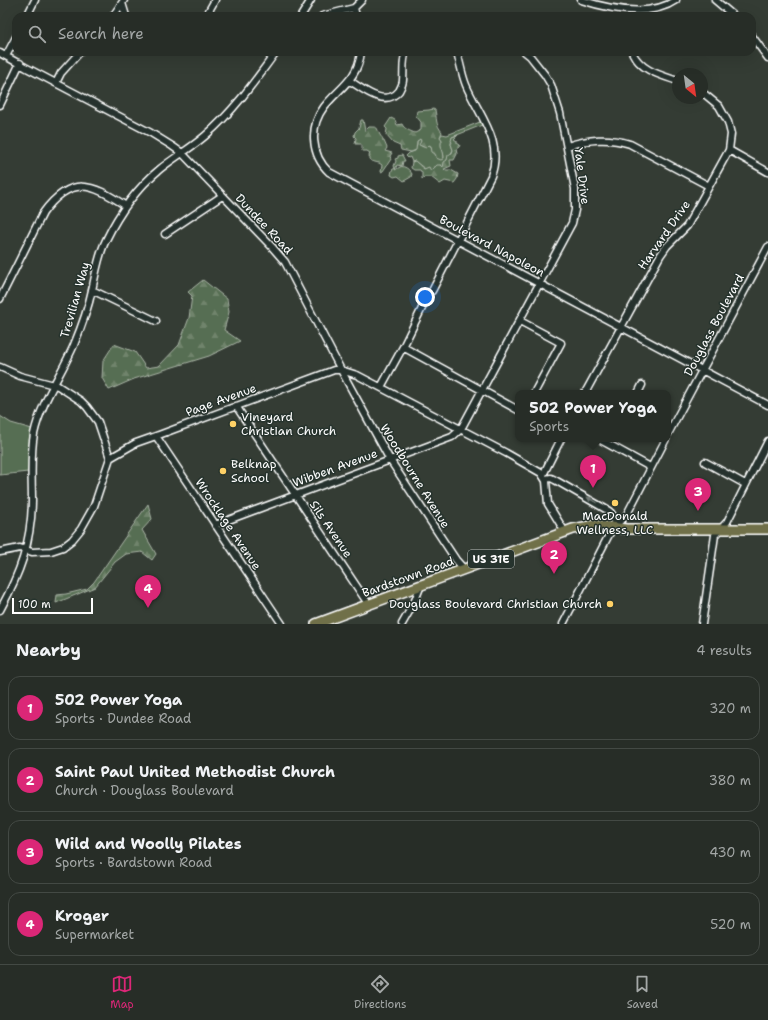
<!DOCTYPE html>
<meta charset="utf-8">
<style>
body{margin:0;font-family:"Shantell Sans",sans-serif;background:#333933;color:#f1f3f6}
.compass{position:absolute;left:672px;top:68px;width:36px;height:36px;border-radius:50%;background:#272d27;box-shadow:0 4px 16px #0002;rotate:151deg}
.scale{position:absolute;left:12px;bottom:10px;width:81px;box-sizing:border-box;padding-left:4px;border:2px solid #fff;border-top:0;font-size:11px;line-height:14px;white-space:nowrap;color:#fff;-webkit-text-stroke:3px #26332d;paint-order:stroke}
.you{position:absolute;left:425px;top:297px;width:14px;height:14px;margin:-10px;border:3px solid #fff;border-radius:50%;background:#1a73e8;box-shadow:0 0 0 6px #1a73e833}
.badge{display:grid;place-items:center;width:26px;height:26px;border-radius:50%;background:#db2777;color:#fff;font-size:13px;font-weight:700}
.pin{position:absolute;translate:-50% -33px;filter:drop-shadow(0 1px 2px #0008)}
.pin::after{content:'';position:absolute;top:21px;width:14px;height:12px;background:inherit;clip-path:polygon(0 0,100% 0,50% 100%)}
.popup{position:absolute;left:515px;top:390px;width:156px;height:52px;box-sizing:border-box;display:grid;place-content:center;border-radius:8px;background:#272d27;filter:drop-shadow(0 1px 3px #0005);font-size:13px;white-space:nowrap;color:#a4a8a7}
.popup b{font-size:15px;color:#f1f3f6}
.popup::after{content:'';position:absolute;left:50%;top:100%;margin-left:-8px;border:8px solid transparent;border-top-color:#272d27}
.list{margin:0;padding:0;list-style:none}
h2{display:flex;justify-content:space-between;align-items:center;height:52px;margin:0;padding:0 16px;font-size:17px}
h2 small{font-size:13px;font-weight:400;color:#a4a8a7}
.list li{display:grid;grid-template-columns:26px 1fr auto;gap:12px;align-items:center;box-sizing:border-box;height:64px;margin:0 8px 8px;padding:0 8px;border:1px solid #434944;border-radius:12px}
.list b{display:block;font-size:15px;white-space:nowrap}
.list p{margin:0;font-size:13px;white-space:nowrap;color:#a4a8a7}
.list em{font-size:13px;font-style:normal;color:#a4a8a7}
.icon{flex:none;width:22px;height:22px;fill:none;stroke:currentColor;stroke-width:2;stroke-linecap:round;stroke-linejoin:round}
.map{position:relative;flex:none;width:768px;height:624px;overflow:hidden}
.search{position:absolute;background:#272d27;box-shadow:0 4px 16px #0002;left:12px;right:12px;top:12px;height:44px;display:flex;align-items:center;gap:10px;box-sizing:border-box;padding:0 14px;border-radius:12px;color:#a4a8a7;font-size:15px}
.sheet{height:340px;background:#272d27}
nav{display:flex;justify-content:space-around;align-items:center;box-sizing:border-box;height:56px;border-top:1px solid #434944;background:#272d27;font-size:11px;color:#a4a8a7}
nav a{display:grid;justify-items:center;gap:2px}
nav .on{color:#db2777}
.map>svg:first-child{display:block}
.green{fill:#576e52;stroke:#abb6a8}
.forest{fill:url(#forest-firs);stroke:#abb6a8}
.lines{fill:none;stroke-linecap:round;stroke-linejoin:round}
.minor-casing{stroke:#fff;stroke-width:9}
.primary-casing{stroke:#fff;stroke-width:12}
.minor{stroke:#26332d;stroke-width:6}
.primary{stroke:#70704a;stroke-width:9}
.oneway{fill:#727a76}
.poi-dot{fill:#ffd166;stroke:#26332d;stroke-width:1.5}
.labels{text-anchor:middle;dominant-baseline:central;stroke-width:3;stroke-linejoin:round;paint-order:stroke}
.shield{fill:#26332d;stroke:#bec2c0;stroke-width:1}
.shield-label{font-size:11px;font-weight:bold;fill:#fff}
.street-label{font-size:12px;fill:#fff;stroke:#26332d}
.poi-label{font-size:12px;fill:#fff;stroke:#26332d;text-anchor:start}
</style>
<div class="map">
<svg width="768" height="624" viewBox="0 0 768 624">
<defs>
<pattern id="forest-firs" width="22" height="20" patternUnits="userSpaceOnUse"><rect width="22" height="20" fill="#576e52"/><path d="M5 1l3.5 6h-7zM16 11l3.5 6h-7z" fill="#70846c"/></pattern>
</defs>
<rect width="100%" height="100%" fill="#343c34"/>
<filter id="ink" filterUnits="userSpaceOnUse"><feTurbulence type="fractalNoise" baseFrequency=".025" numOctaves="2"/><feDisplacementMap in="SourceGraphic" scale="8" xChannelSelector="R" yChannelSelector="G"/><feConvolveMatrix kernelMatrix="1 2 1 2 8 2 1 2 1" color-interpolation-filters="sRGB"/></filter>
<g filter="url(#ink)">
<!-- green -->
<path class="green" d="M480 122 482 125 452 137 451 144 453 150 442 168 434 167 430 173C425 168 420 166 415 161L412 162 410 157 408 158 406 156 409 153 415 151 417 144V141L420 139 421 140 420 145 423 147 429 145 431 146V148L444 158C444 151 438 147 442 140L440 137 442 134 447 135Z
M0 416 11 423 32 429 30 442 28 472 0 475Z"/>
<!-- forest -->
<path class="forest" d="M433 109 435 110C437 118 435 124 442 132L440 137 442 140C438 147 446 152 443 159L441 160 436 158 435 154 432 152 431 146 429 145 426 148 419 145 421 141 420 139 417 141 416 150 411 152 401 150 400 146 393 143 386 135 387 129 385 127 391 118 395 120 397 125 402 124C404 129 410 131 415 133L421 130V122L416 116 417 111 429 110Z
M361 120H363L365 131 369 127C379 127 376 127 380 135 383 140 382 135 383 141H384L387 148 385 151 392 153 390 156 391 159 383 171 381 172 382 165 379 163 371 161 369 156 370 153 367 151H362V145L361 144H355L356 138 354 136 355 132 359 128Z
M458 135 454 139 457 141V143L460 145 459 147 456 149 457 154 454 160H450L451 166 444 169 445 170H451L458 174 457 179 454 183 445 181 440 184 431 177H424L422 179V173L420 170H414L411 168 412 162 415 161 424 169 429 167 431 171 437 165H441L443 167 444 162 447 160 448 155 452 153 453 150 451 144 452 142 451 141 452 137Z
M402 155 405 161H403L402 166 397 165 395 170C397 169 398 168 400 167 404 165 410 170 412 174L411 177 404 181 398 176 394 177 391 175 392 170 395 168 394 166 396 161 395 159 398 158V156Z
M203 280 227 299 229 312 224 330 240 341 209 356 134 379 109 390 102 378 103 361 114 344 135 352 146 368 159 366 179 345 189 318 192 296 188 292Z
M148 504 152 519 142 530 156 554 152 560 142 552 126 554 115 562 95 587 56 603 57 595 66 594 87 589 94 582Z"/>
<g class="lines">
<defs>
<path id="minor" d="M581 0C609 9 650 18 676 0
M715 0 734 16
M122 3 126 16
M354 8 356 16
M27 16 35 0
M113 16 124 0
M206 16 215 0
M301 16 311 0
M322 16 354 8 362 0
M752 36 768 58
M361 52C358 79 339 88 324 107 309 127 311 155 329 172L768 405
M632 52C641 71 660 75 678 81
M0 53 25 67 151 133 172 146 182 153 272 247 285 262 341 370 357 375 506 453 541 473 546 481 548 504 565 532
M6 56 16 37
M350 81C363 89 385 108 399 91 401 87 403 84 403 80 404 70 402 61 406 52
M56 83 61 73 80 52
M0 105 20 63
M567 146C589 139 608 137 630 144L709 186
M729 150 768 172
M165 234 222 196
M92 290 156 321
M432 291 491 176C504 141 479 116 466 85 462 75 460 63 457 52
M0 299 43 213C71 175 91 183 126 206
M520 321 561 343 534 393
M403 347 518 410
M0 367 20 376 58 386 81 401 87 407 98 422 110 458 94 506 81 529 72 540 63 547 51 551 32 552 20 548 0 552
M381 387 403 347 426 300
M585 393 660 256 667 246 687 226 729 150 731 134 728 122 719 106 702 92
M638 393 642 385
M236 406 369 605
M668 434 768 247
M156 436 282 624
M599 439 650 467
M110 458 136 443 156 436 334 370H341L390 460 456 560 464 569
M705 462 745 484
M543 475 561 439
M545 479 551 478 555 480 609 511C615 516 614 520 613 527
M215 525 452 437 461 429 572 223 575 210V189L560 113 551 85 545 75 530 56 525 52
M0 610C20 573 31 544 32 502 32 480 30 456 34 434 41 402 61 375 74 345 81 328 88 309 92 290 96 273 98 256 106 240 119 213 137 188 160 169 175 157 191 148 205 136 233 112 255 81 276 52
M402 624 414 603 421 585
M563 624 613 527 626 516 666 439
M702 624 715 535 727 522 768 441"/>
<path id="primary" d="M316 624 573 529 595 525 626 529H768"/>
</defs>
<!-- minor casing -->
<use href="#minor" class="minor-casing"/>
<!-- primary casing -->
<use href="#primary" class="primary-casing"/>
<!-- minor -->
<use href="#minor" class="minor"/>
<!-- primary -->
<use href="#primary" class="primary"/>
</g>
<!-- one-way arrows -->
<defs><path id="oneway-solid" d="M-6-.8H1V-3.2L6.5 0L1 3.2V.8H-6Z"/></defs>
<use class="oneway" href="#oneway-solid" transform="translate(592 500) rotate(-151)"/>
</g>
<!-- markers -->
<g class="poi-dot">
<circle cx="233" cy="424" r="4"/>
<circle cx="223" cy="471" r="4"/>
<circle cx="615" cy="503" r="4"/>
<circle cx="610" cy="604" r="4"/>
</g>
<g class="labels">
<!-- shield labels -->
<rect class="shield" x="468" y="550" width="46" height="18" rx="3"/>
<g class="shield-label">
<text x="491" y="559">US 31E</text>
</g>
<!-- street labels -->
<g class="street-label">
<text transform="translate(582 176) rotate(83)">Yale Drive</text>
<text transform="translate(264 224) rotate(47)">Dundee Road</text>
<text transform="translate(664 235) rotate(-55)">Harvard Drive</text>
<text transform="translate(492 246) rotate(28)">Boulevard Napoleon</text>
<text transform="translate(75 300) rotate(-74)">Trevilian Way</text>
<text transform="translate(714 325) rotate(-62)">Douglass Boulevard</text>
<text transform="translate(221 400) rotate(-20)">Page Avenue</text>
<text transform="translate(335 468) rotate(-20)">Wibben Avenue</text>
<text transform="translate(415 476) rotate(58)">Woodbourne Avenue</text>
<text transform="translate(228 524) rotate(56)">Wrocklage Avenue</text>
<text transform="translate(331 529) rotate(56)">Sils Avenue</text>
<text transform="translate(408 577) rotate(-20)">Bardstown Road</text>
</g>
<!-- poi labels -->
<g class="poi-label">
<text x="241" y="417">Vineyard<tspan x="241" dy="14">Christian Church</tspan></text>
<text x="231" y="464">Belknap<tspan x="231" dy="14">School</tspan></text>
<text x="615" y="516" text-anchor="middle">MacDonald<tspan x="615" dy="14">Wellness, LLC</tspan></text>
<text x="602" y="604" text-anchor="end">Douglass Boulevard Christian Church</text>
</g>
</g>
</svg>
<svg class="compass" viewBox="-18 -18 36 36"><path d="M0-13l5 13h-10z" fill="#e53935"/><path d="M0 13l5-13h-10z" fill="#a4a8a7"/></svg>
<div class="scale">100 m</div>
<div class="you"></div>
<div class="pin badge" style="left:593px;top:488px">1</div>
<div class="popup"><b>502 Power Yoga</b>Sports</div>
<div class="pin badge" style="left:554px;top:574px">2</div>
<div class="pin badge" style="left:698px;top:511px">3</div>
<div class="pin badge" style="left:148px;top:608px">4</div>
<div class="search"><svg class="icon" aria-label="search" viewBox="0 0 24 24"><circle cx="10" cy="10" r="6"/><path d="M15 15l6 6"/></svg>Search here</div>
</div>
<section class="sheet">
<h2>Nearby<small>4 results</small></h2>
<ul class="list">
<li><span class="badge">1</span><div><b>502 Power Yoga</b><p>Sports · Dundee Road</p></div><em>320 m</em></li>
<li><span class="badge">2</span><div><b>Saint Paul United Methodist Church</b><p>Church · Douglass Boulevard</p></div><em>380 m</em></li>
<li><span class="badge">3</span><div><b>Wild and Woolly Pilates</b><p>Sports · Bardstown Road</p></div><em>430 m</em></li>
<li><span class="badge">4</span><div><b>Kroger</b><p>Supermarket</p></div><em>520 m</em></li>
</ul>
</section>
<nav>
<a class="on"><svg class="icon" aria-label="map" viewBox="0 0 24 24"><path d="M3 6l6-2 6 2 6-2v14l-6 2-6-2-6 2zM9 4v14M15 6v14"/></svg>Map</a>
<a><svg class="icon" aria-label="directions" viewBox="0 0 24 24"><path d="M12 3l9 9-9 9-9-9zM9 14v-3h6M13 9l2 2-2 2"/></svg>Directions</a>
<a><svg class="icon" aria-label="saved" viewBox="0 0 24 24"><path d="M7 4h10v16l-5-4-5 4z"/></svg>Saved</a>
</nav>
